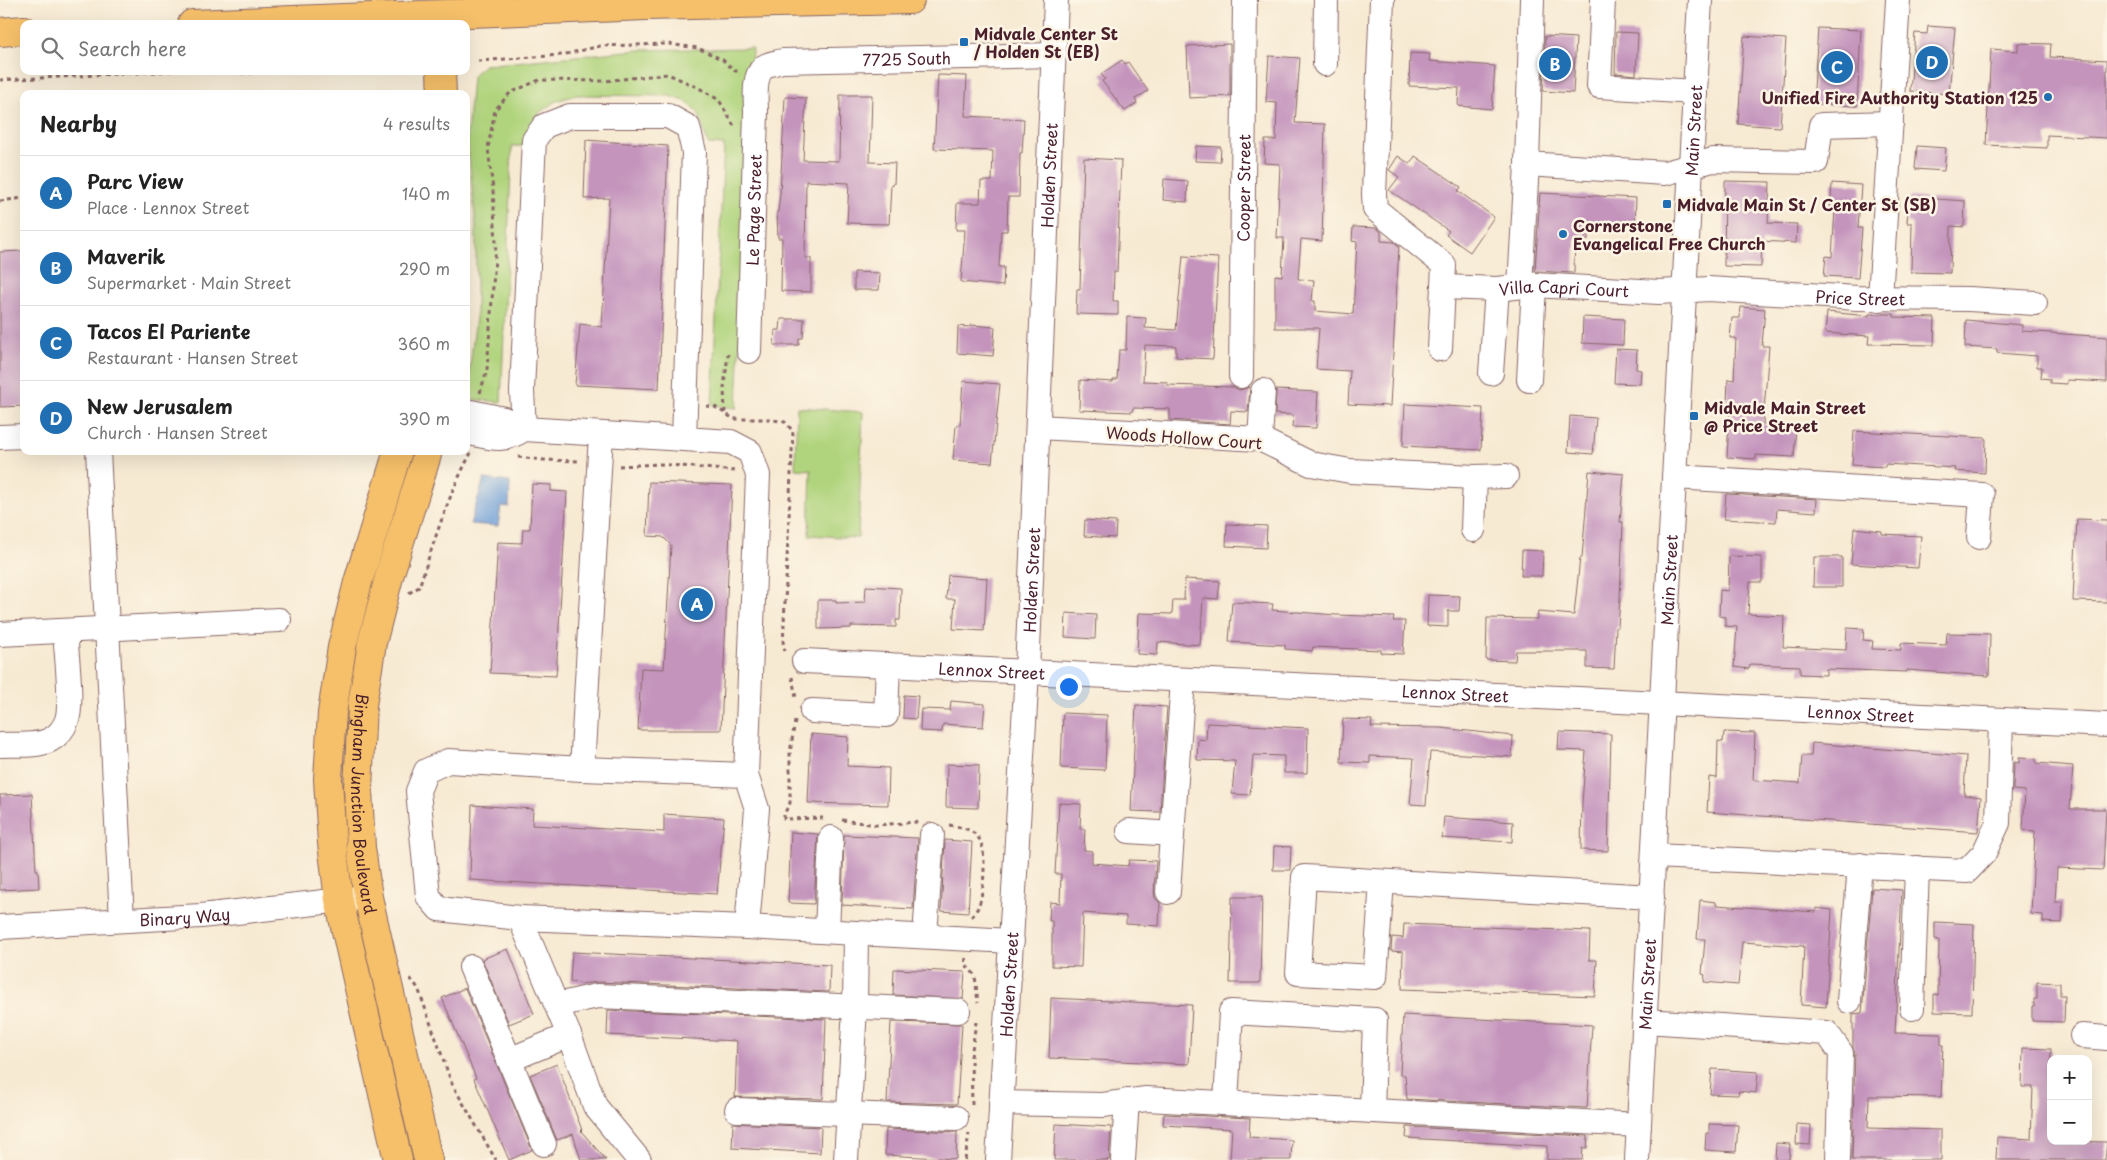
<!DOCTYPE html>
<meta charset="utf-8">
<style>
body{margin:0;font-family:"Playpen Sans",sans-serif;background:#f6f6f6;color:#222}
.controls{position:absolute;right:15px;bottom:15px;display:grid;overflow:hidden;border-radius:10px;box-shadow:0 5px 20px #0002}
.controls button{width:45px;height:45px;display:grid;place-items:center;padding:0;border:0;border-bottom:1px solid #e0e0e0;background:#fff;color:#222;font:25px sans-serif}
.you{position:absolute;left:1068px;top:686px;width:18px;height:18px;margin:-12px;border:4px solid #fff;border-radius:50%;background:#1a73e8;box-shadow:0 0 0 8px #1a73e833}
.badge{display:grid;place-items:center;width:32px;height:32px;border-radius:50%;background:#1f6fb2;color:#fff;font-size:16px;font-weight:700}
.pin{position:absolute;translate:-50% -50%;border:2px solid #fff;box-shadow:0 1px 5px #0006}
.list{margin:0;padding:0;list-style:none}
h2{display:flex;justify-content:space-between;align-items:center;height:65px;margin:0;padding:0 20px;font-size:21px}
h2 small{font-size:16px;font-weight:400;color:#767676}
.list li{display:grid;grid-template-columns:32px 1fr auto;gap:15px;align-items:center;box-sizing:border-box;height:75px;padding:0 20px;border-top:1px solid #e0e0e0}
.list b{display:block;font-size:19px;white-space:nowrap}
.list p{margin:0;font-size:16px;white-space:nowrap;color:#767676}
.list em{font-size:16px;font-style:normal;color:#767676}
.icon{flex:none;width:28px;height:28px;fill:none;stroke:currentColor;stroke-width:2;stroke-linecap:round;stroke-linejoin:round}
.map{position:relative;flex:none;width:2107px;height:1160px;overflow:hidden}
.search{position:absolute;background:#fff;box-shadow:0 5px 20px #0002;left:20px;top:20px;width:450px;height:55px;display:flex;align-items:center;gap:12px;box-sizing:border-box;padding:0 18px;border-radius:10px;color:#767676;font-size:19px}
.panel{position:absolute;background:#fff;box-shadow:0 5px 20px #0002;left:20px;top:90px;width:450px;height:365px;border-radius:10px}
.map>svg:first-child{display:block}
.green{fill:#b0d47d;stroke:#7d7a54}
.water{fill:#6e9fd8;stroke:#5c5f82}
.building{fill:#c494bd}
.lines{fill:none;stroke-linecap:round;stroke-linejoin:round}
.minor-casing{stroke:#876666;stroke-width:26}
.major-casing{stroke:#876666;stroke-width:30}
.path{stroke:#876666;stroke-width:3;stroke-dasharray:4 4;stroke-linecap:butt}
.minor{stroke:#fff;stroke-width:24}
.major{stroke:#f6c06b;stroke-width:28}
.poi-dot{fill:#1f6fb2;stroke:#fcf5e5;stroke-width:2}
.labels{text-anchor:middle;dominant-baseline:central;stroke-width:5;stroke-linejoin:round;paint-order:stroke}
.poi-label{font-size:16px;font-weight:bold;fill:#4a1f2b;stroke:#fcf5e5;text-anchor:start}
.street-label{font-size:16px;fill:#4a1f2b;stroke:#fcf5e5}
</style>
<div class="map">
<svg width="2107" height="1160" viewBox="0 0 2107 1160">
<rect width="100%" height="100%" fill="#fcf5e5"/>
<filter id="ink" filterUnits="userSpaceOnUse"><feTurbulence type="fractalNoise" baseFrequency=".02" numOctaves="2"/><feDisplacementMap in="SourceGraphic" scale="10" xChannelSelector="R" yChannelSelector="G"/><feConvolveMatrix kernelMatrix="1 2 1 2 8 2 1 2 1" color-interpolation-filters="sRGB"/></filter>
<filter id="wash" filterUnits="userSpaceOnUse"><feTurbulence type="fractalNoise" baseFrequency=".0096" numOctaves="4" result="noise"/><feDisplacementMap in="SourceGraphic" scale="20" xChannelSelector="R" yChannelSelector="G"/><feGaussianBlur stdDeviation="1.12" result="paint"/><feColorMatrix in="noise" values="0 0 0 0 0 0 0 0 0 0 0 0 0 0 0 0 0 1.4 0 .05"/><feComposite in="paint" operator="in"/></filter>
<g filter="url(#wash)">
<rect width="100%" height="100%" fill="#f7ead3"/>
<!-- green -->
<path class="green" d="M752 48 737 408 712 405 724 145 708 144 698 112 685 101 670 96 576 95 556 101 540 112 531 127 527 146H512L501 402 466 399 476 317V227L467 137 472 76 484 65 637 50Z
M797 407 863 412 858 538 809 535 811 470 795 469Z"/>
<!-- water -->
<path class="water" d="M484 479 510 482 509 507 501 506 498 526 470 524Z"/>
<g id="blocks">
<!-- building -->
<path class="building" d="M1928 26 1955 28 1949 94 1910 91 1915 33 1927 34Z
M1818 28 1861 30 1857 106 1813 104Z
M1616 32 1638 33 1636 75 1615 73Z
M1545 36 1576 38 1573 93 1543 91Z
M1744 36 1786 39 1780 127 1738 124Z
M2018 43 2051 44 2050 57 2107 60V138L2047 135V148L1986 145 1991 49 2018 51Z
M1230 44V96L1189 98 1187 46Z
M1410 53 1430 54 1429 61 1495 66 1492 109 1458 106 1459 88 1409 86Z
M1269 56 1300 58 1295 123 1325 124 1322 241 1301 239 1298 279 1314 280 1312 301H1315V311L1353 314 1357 242 1352 241 1353 227 1377 228 1381 232V241L1394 242 1399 246 1390 406 1348 404 1350 371 1316 369 1319 328H1275V275L1282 276 1284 238H1277L1280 164 1264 163 1265 140H1276L1277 103 1266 102Z
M1122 60 1125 64 1128 62 1148 91 1135 99 1137 103 1125 111 1102 81 1105 79 1101 74Z
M938 75 967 76 965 116 1024 119 1022 153H1020L1019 197H1008L1007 231H1001L999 267H1004L1003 286 961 282 965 230H956L957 203H980L981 181H992L993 151 934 149Z
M840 95H872L870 162 895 163 894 184H891L889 224 847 223 849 183 806 181 805 258H811V292L781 291 782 238H778L777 212H778L780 194 785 97 806 98 803 160 839 161Z
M586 140 668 146 659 389 575 385 580 324 602 327 609 198 584 199Z
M1196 146 1221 147 1220 162 1195 161Z
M1917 146 1946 148 1944 171 1915 169Z
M1398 156 1410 164 1415 156 1461 187 1458 191 1494 217 1470 252 1446 235 1449 231 1389 190 1399 177 1389 170Z
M1084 158 1121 160 1117 272H1114L1113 301H1118V315L1076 314 1077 289H1080Z
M1164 179 1188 181 1187 202 1163 200Z
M1725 181 1770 182 1768 223 1797 224 1796 243 1762 241 1761 267 1724 266Z
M1832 183 1861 185 1858 228H1862L1858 278 1824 276 1826 256 1832 257 1835 210H1830Z
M1540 193 1636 198 1635 228 1589 226 1588 240H1575L1574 273 1535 271Z
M1909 197 1965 201 1964 227 1951 226 1950 273 1911 272 1912 223H1907Z
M23 251 24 406 0 407V252Z
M1183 256 1218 258 1213 359 1176 357V346L1145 345 1143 381 1167 382V385L1233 387 1240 390 1250 387 1248 412 1231 411 1230 424 1170 420V409L1133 408 1132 412 1079 410 1080 380 1113 382V380H1117L1119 350H1126L1127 317 1146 318 1145 328 1176 330Z
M854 272 880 273 879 290H854Z
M1741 307 1765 309 1762 346H1769L1763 424 1796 426 1794 457 1756 455V459L1727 457 1730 404H1727L1728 379 1734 380 1736 338H1730L1732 318H1740Z
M1827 312 1869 316V314H1894V317L1935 318 1934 345 1868 344 1869 336 1825 333Z
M1583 317 1624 319 1623 345 1582 343Z
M781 319H804L803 338H799V345H774L775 330H780Z
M1966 320 2022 325V331L2107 337V382L2067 380V384L2050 383V379L2041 378 2042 367H2037V356L1997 353V349L1965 347Z
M971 325 995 327 993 356 957 353 958 326 970 327Z
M1616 349 1637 350 1636 369 1641 370 1640 384 1614 383Z
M963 381 1000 384 992 463 953 460 956 425H960Z
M1276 390 1318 392 1316 428 1292 427 1293 415 1275 414Z
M1405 404 1483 408 1481 450 1403 446Z
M1570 416 1596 418 1593 454 1568 452Z
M1854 431 1986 438 1985 473 1955 471 1956 468 1885 464V467L1852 465Z
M1589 471 1624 474 1620 522H1623L1620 599 1618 627H1616L1614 669 1587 668V651H1516L1515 661 1486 660 1487 618 1537 619 1538 612 1574 615 1580 558H1582Z
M649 482 732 485 721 730H638L641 668 664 669 671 545 663 537 647 536Z
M532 484 551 485V491L567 492 556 676 490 673 498 542 522 543 523 529H530Z
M1726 494 1817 499 1816 512 1777 509 1776 522 1724 519Z
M2077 519 2107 520V602L2073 601Z
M1085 520 1116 522 1115 538 1084 536Z
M1227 524 1267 526 1266 548 1226 546Z
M1854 528 1882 531V534L1921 536 1918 568 1851 564Z
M1522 550 1543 551 1542 576H1521Z
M1729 556 1762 557V582H1750L1748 614 1784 616 1783 647 1846 650 1847 628 1864 629 1863 640 1873 641 1872 649 1901 650V643L1946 645 1947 633 1990 634 1989 676 1907 670V672L1826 669V675L1800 674V666L1750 664 1749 669 1734 667 1737 627 1725 626V617L1719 616 1720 590 1728 591Z
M1814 557H1842V587H1813Z
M948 575 987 578 984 631 953 629 955 599H946Z
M1185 579 1220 581 1218 599 1203 598 1200 645 1158 642 1157 655 1137 654 1139 613 1172 614 1173 600H1184Z
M866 586 901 588 900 620H896V627L851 626V628L818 629V600H836V603L865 602Z
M1428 595 1460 596 1459 611H1448V627L1427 626Z
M1232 602 1273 604 1272 610 1336 615 1394 617 1393 621H1405L1403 654 1381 653V650L1313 647 1312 651 1285 649V645L1229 642Z
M1066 613 1096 615 1095 639 1065 637Z
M904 695 918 696 916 719 903 718Z
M951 701 985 704 983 727 943 724 942 732 920 731 921 709 950 710Z
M1136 705 1167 707 1160 812 1131 811Z
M1063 713 1107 715 1105 770 1061 768Z
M1343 719 1372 720 1371 727 1441 728 1513 736 1512 757 1430 752 1426 805 1410 804 1414 758 1370 756V763L1341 762Z
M1207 723 1308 728 1307 773H1284V756L1253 755 1250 795 1232 794 1235 761 1197 760 1198 739 1206 740Z
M1559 732 1611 734 1608 851 1581 850 1582 803 1586 751 1558 750Z
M1724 732 1755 733 1753 780 1800 783 1802 756H1811L1812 743 1966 756 1964 795 1981 797 1978 832 1707 812 1709 777 1717 778 1718 741 1723 742Z
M811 734 848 737 847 766 889 768 888 805 808 803Z
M2019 758 2036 759V763L2073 766 2070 809H2106L2103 870 2057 868 2055 902H2063L2062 923 2043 922V915L2031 914 2035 831 2023 830 2025 791 2013 790 2014 762 2019 763Z
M947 764 979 765 978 808 946 807Z
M32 794 36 870H38L39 888 0 890V795Z
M1059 803 1081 804 1080 829H1085L1084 850 1092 851V863L1128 866 1129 860 1156 861 1154 891 1155 898 1160 903 1159 926 1126 924V916L1083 913 1081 967 1052 966V921H1049L1050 902 1060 903 1061 874H1055Z
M472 805 533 809 532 825 664 832V814L724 818 717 894 470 880Z
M1444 817 1513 822 1512 842 1442 838Z
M791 832 818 834 814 904 788 903Z
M844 835 918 838 913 909 842 905Z
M945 840 972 842 968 913 941 911Z
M1274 846 1291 847 1290 870H1273Z
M1872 888 1902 890 1895 1033 1941 1034V1045H1943L1941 1097 1869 1096 1868 1128 1941 1130V1160H1852L1855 1053 1853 1047V1014L1862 1013Z
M1232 897H1262L1260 983H1230Z
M1700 900 1716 902V905L1816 912V908L1832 910 1826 1007 1801 1005 1804 946 1742 942 1738 985 1704 982 1705 975 1702 974 1705 939H1697Z
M1935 922 1974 924 1972 1013 1934 1012V994L1938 995 1939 940 1935 939Z
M1404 924 1590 931 1589 960H1597L1595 996 1402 989 1403 952 1391 951 1392 937 1403 938Z
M508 949 534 1014 509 1024 482 959Z
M572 952 830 965 829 992 598 982 580 984V983L570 982Z
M894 969 965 972 963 999 893 995Z
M2037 982 2060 983V995H2065L2064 1022 2032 1021V1007H2034V999H2037Z
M465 988 532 1150 509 1160 474 1079 476 1078 442 998Z
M1051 998 1192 1005 1189 1064 1049 1058Z
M608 1010 826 1019 823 1099 735 1097 737 1041 607 1035Z
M1403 1015 1592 1025 1587 1108 1407 1099 1405 1075H1400Z
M891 1022 962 1024 957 1104 887 1102Z
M2023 1048 2051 1049 2049 1107 2051 1108V1141L2107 1142 2105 1160H1996L1997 1137 2031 1139 2033 1087H2022Z
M557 1064 582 1130 581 1131 606 1160H581L573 1134 557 1140 530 1075Z
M1712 1069 1758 1072 1756 1093 1739 1091 1738 1095 1710 1094Z
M1164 1114 1250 1118 1249 1137 1292 1140 1291 1160H1230L1232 1129 1163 1125Z
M733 1123 821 1127 820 1153 732 1148Z
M1056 1124 1111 1127 1109 1160H1054Z
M1709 1124 1738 1125 1736 1152 1705 1150 1706 1133H1709Z
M1797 1124 1811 1125 1810 1145 1796 1144Z
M1407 1127 1588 1136 1587 1148H1583L1582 1160H1547V1146L1406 1138Z
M886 1129 957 1132 956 1159 885 1155Z
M1776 1143 1790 1144 1789 1160H1775Z"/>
</g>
</g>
<g filter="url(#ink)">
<use href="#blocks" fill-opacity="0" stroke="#876666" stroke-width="1"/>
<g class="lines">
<defs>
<g id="minor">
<path d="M1382 0 1374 194 1375 209 1444 265 1440 349"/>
<path d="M1603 0 1599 86 1695 92"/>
<path d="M1325 64 1326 0"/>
<path d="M1527 164 1665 173 1713 160 1816 162 1821 125 1891 123"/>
<path d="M1520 286 1527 164 1532 0"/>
<path id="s1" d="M1443 287 1497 289 1534 285 1659 292 1709 289 1857 298 1969 299 2035 303"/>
<path d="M1880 299 1898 0"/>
<path id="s2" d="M749 351 756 112C756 100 753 77 763 68 768 63 776 63 782 61L1054 55"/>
<path d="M1491 373 1497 289"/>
<path id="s3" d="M1241 376 1245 0"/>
<path d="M1529 380 1534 285"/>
<path d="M466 411 504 419 524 429 684 439"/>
<path d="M1038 427 1260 439 1311 464 1350 471 1475 477 1506 476"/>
<path d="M524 429 522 391 534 140 544 126 570 116H668L688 127 694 152 684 439 731 442 750 452 758 475 746 775 582 769"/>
<path d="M466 432C489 437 503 444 524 429"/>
<path d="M601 435 582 769 448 761 426 771 418 791 428 896 439 909 520 918 569 1035 595 1106 639 1160"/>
<path d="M0 437 24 436"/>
<path d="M1260 439 1263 391"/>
<path d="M98 451 122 920"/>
<path d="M1674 477 1982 495 1979 537"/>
<path d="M1473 530 1475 477"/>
<path d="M0 634 279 620"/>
<path id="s4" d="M804 661 2107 725"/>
<path d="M812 711 886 715 888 665"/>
<path d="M0 745C15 744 36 747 50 740 58 736 64 728 67 720 73 702 66 652 65 631"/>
<path d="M1129 831 1172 834"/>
<path d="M1654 856 1967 871 1984 853 1998 823 2001 720"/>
<path d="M1382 882 1375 977 1298 973 1304 877 1652 897"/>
<path d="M1168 892 1183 680"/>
<path d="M520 918 747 927 757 809 746 775"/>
<path id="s5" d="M0 927 201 916 368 897"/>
<path d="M747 927 856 933 855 1008 846 1160"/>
<path d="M827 931 831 838"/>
<path d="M856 933 1012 941"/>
<path d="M925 936 932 835"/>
<path d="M471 967 544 1144"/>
<path d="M1849 1001 1860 865"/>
<path d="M557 1005 597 996 958 1011"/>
<path d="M1912 1008 1917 868"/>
<path d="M1645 1021 1827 1033 1841 1053 1838 1160"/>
<path d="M2082 1036 2107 1038"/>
<path d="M509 1060 569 1035"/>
<path d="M1001 1103 1103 1105 1146 1099 1639 1125"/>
<path d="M1226 1103 1231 1012 1375 1020 1372 1111"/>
<path d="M737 1110 956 1118"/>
<path id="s6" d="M998 1160 1027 672 1056 0"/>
<path d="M1123 1160 1127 1101"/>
<path id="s7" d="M1637 1160 1700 0"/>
</g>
<g id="major">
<path d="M192 24 646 6 910 0"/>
<path d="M0 32 24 30"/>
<path d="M441 71 442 94"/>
<path d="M398 451 358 582 342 647 332 713 328 779 332 843 339 900 398 1160"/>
<path id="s8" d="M426 451 427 455 390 573 372 643 362 705 358 789 361 848 368 897 428 1160"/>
</g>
</defs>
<!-- minor casing -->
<use href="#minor" class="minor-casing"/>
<!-- major casing -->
<use href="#major" class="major-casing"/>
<!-- path -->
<path class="path" d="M478 61 562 55 600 46 668 44 698 48 723 60 735 71H738
M233 71 247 74 258 71
M0 80 173 71
M0 201 24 198
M480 393 487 370 496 244 493 190 488 148 495 110 510 93 539 80 604 81 668 74 699 88 719 100 734 126
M706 406 715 407 734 419H768L785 422 793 431 783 645 785 651
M725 413 724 388 728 354
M518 457 543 460 581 461
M619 466 660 464 735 471
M409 593 419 587C434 542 448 495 471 453
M792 677 796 698
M795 721 790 753V803L784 814V819L823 818
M842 820 877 825 918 822
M949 825C959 827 970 828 977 836 988 846 984 891 979 905 978 909 973 914 971 918
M966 958 965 964 975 975 978 1003
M410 978 418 988 452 1084 496 1160
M972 1105 971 1057 976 1022
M965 1160 969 1133"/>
<!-- minor -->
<use href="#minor" class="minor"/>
<!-- major -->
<use href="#major" class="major"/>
</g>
</g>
<!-- markers -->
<g class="poi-dot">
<rect x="959" y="37" width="10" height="10" rx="2.5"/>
<circle cx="2048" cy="97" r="5"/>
<rect x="1662" y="199" width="10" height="10" rx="2.5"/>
<circle cx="1563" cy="234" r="5"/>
<rect x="1689" y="411" width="10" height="10" rx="2.5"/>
</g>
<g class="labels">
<!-- poi labels -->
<g class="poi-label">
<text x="974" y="33">Midvale Center St<tspan x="974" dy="18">/ Holden St (EB)</tspan></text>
<text x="2038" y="97" text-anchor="end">Unified Fire Authority Station 125</text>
<text x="1677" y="204">Midvale Main St / Center St (SB)</text>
<text x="1573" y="225">Cornerstone<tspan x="1573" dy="18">Evangelical Free Church</tspan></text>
<text x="1704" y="407">Midvale Main Street<tspan x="1704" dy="18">@ Price Street</tspan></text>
</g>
<!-- street labels -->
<g class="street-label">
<text stroke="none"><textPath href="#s2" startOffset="430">7725 South</textPath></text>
<text stroke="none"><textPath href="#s7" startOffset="1031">Main Street</textPath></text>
<text stroke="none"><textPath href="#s6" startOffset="986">Holden Street</textPath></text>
<text stroke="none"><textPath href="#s3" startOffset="188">Cooper Street</textPath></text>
<text stroke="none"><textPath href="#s2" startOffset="141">Le Page Street</textPath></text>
<text stroke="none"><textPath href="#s1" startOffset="121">Villa Capri Court</textPath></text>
<text stroke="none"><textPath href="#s1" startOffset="418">Price Street</textPath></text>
<text transform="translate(1184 437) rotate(4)">Woods Hollow Court</text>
<text stroke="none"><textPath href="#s6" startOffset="581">Holden Street</textPath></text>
<text stroke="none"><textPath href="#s7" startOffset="581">Main Street</textPath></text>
<text stroke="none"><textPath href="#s4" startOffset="188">Lennox Street</textPath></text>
<text stroke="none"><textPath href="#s4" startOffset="652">Lennox Street</textPath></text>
<text stroke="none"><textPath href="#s4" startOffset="1058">Lennox Street</textPath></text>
<text stroke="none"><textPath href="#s8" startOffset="362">Bingham Junction Boulevard</textPath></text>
<text stroke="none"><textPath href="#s5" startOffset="185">Binary Way</textPath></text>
<text stroke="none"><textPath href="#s7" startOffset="176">Main Street</textPath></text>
<text stroke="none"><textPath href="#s6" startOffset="176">Holden Street</textPath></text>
</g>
</g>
</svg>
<div class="controls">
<button>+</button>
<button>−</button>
</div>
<div class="you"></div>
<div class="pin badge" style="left:697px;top:604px">A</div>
<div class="pin badge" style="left:1555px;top:64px">B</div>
<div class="pin badge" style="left:1837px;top:67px">C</div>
<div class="pin badge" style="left:1932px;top:62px">D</div>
<div class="search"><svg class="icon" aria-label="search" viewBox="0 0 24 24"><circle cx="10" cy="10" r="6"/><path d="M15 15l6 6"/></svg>Search here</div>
<section class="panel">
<h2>Nearby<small>4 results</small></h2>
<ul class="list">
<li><span class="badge">A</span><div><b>Parc View</b><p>Place · Lennox Street</p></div><em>140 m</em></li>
<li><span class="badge">B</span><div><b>Maverik</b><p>Supermarket · Main Street</p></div><em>290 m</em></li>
<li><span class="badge">C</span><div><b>Tacos El Pariente</b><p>Restaurant · Hansen Street</p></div><em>360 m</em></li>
<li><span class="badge">D</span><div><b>New Jerusalem</b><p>Church · Hansen Street</p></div><em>390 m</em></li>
</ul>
</section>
</div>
